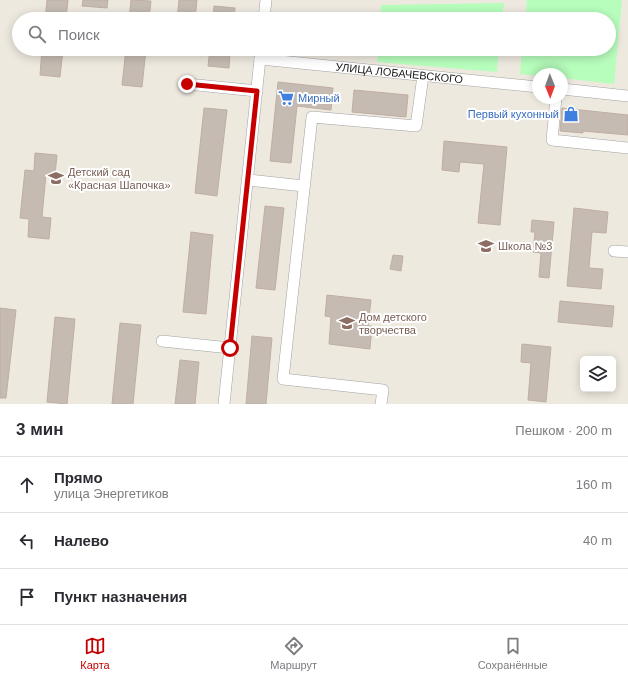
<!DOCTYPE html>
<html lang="ru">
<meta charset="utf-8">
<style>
body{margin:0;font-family:Helvetica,sans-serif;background:#f7f7f7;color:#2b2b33}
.controls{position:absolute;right:12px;bottom:12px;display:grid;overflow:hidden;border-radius:6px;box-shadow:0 2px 10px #0003}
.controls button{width:36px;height:36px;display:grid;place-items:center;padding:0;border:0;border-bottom:1px solid #e1e1e2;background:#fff;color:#2b2b33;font:20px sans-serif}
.compass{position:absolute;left:532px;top:68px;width:36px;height:36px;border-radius:50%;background:#fff;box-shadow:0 2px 10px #0003;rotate:179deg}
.stop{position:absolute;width:12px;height:12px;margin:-9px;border:3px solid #c60001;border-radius:50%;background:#fff}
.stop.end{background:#c60001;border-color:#fff;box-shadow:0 1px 4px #0008}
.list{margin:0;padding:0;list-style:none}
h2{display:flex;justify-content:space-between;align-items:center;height:52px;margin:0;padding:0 16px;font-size:17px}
h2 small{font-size:13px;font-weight:400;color:#7c7c81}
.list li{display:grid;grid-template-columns:26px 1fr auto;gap:12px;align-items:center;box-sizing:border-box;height:56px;padding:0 16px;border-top:1px solid #e1e1e2}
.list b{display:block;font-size:15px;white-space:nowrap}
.list p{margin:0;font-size:13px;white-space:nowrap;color:#7c7c81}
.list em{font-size:13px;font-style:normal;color:#7c7c81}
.icon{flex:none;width:22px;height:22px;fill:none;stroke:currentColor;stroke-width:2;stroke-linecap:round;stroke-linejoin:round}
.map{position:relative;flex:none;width:628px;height:404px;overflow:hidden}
.search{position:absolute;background:#fff;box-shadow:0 2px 10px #0003;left:12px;right:12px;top:12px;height:44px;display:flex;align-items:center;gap:10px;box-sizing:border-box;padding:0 14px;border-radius:22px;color:#7c7c81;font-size:15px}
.sheet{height:220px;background:#fff}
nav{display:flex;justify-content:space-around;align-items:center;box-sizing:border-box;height:56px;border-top:1px solid #e1e1e2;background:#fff;font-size:11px;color:#7c7c81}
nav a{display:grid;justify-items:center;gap:2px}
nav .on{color:#c60001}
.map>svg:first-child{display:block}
.park{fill:#b7fdbc}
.building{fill:#c5bbb3;stroke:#c0aea1}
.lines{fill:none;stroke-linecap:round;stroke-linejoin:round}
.minor-casing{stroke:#a2a2a2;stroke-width:12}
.minor{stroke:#fff;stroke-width:11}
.route{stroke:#c60001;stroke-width:5}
.labels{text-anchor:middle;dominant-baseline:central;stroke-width:4;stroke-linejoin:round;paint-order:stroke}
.street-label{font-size:11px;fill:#1b1b1b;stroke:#fff}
.shop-label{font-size:11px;fill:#366cbe;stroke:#fff;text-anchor:start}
.education-label{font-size:11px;fill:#785e54;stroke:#fff;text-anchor:start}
</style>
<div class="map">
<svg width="628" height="404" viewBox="0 0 628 404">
<rect width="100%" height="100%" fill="#eee9df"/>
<!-- park -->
<path class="park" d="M527 0H622L614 84 562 78V74H538V76L520 74 522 49H609V19H525Z
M504 3 502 19H380L381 5Z
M378 49H499L497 72 377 62Z"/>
<!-- building -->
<path class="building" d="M47 0H68L66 19H45Z
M83 0H108L107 8 82 6Z
M131 0 151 1 149 19H129Z
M179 0H197L195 19H177Z
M214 6 235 8 234 19H213Z
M42 49H63L60 77 40 75Z
M126 49H146L142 87 122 85Z
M210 49H230L229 68 208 66Z
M278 82 333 88 331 110 297 106 291 163 270 161Z
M354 90 408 95 406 117 352 112Z
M204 108 227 110 217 196 195 193Z
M562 108 628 115V135L583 131V133L560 131Z
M444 141 507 147 500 225 478 223 484 164 460 162 459 172 442 170Z
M35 153 57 155 55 175 46 174 42 217 51 218 49 239 28 237 29 219 20 218 25 170 34 171Z
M265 206 284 208 275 290 256 288Z
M574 208 608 212 606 233 592 232 589 268 603 269 601 289 567 286Z
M532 220 554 222 549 278 539 277 541 253 533 252 535 232H531Z
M191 232 213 235 206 314 183 312Z
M393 255 403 256 401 271 390 269Z
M327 295 371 300 368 326H372L370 349 329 344 331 317 325 316Z
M560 301 614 306 612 327 558 322Z
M0 308 16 310 6 398H0Z
M55 317 75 319 67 404 47 402Z
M120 323 141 325 133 404H112Z
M252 336 272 338 266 404H246Z
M522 344 551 347 546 402 528 400 531 363 521 362Z
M180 360 199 362 195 404H175Z"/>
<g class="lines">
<defs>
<g id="minor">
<path d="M264 19 266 0"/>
<path id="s1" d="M260 59 538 87"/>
<path d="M187 84 257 91"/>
<path d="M562 89 628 96"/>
<path d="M556 98 552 140 628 148"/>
<path d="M248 180 304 186"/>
<path d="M614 251 628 252"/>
<path d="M162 341 230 348"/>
<path d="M224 404 261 49"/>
<path d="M381 404 383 390 283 379 312 117 416 126 423 76"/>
</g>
</defs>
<!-- minor casing -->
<use href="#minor" class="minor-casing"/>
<!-- minor -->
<use href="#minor" class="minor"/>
</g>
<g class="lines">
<!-- route -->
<path class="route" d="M187 84 257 91 230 348"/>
</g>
<!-- icons -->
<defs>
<symbol id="supermarket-bare" viewBox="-9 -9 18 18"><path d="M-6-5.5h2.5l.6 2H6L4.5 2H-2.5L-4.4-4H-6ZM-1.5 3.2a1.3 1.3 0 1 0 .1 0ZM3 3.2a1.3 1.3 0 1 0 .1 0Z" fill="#3f7fe0" stroke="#fff" stroke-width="2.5" paint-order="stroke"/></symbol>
<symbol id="shop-bare" viewBox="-9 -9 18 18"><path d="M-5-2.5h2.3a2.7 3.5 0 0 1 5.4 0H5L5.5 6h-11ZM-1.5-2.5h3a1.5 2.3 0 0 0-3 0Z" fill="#3f7fe0" stroke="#fff" stroke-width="2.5" paint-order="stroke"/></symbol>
<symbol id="school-bare" viewBox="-9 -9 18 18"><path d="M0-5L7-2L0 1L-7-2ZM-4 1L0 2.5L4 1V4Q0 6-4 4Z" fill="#8d6e63" stroke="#fff" stroke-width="2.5" paint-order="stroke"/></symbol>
</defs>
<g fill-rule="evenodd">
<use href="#supermarket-bare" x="275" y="87" width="22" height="22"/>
<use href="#shop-bare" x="560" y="103" width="22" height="22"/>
<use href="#school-bare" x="45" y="167" width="22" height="22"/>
<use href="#school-bare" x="475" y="235" width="22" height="22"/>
<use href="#school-bare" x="336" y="312" width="22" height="22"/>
</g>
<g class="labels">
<!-- street labels -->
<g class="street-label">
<text stroke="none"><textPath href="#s1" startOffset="140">УЛИЦА ЛОБАЧЕВСКОГО</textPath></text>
</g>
<!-- shop labels -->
<g class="shop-label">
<text x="298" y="98">Мирный</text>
<text x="559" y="114" text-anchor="end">Первый кухонный</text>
</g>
<!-- education labels -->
<g class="education-label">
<text x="68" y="172">Детский сад<tspan x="68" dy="13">«Красная Шапочка»</tspan></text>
<text x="498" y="246">Школа №3</text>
<text x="359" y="317">Дом детского<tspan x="359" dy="13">творчества</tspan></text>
</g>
</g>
</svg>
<div class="controls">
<button><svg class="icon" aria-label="layers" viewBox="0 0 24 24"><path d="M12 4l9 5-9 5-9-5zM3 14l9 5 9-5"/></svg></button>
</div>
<svg class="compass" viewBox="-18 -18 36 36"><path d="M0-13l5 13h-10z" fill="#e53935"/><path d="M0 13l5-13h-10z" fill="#7c7c81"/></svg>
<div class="stop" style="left:230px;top:348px"></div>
<div class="stop end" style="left:187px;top:84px"></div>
<div class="search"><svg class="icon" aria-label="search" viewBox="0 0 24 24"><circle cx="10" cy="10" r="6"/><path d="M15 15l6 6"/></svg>Поиск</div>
</div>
<section class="sheet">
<h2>3 мин<small>Пешком · 200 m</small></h2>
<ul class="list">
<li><svg class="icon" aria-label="ahead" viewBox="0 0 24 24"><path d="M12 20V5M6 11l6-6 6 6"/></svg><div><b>Прямо</b><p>улица Энергетиков</p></div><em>160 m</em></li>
<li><svg class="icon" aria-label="left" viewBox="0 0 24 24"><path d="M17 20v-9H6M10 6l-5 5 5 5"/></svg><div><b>Налево</b></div><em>40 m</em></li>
<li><svg class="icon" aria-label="arrive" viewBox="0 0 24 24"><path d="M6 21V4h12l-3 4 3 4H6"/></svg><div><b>Пункт назначения</b></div></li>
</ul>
</section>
<nav>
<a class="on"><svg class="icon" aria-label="map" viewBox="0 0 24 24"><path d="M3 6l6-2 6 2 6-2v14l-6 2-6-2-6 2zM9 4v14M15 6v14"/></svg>Карта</a>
<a><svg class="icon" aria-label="directions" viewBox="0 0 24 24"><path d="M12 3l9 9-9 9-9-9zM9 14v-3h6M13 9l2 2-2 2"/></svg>Маршрут</a>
<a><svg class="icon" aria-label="saved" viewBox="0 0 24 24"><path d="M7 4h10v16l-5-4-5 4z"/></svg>Сохранённые</a>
</nav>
